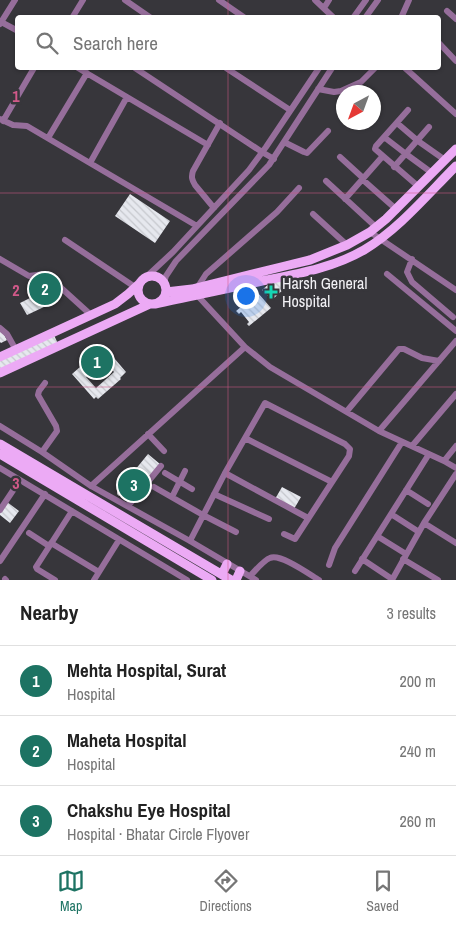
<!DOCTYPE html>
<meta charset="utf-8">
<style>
body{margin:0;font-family:"Archivo Narrow",sans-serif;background:#f6f6f6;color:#222}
.compass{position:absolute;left:336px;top:85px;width:45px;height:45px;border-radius:50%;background:#fff;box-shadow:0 1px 4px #0004;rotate:221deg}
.you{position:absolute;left:245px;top:295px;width:18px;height:18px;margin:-12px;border:4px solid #fff;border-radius:50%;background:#1a73e8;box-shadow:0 0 0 8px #1a73e833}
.badge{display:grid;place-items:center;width:32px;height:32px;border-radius:50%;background:#1d7363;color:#fff;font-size:16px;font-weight:700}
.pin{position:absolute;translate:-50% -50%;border:2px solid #fff;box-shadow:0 1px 5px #0006}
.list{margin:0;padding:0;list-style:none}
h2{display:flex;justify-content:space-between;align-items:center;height:65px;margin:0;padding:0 20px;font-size:21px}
h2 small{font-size:16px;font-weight:400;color:#767676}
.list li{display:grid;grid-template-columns:32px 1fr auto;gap:15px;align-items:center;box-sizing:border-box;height:70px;padding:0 20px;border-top:1px solid #e0e0e0}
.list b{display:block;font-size:19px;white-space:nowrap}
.list p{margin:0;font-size:16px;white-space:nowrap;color:#767676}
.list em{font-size:16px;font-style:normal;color:#767676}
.icon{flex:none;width:28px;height:28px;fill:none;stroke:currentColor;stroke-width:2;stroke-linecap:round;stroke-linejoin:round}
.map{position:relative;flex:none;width:456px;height:580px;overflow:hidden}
.search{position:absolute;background:#fff;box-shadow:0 1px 4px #0004;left:15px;right:15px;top:15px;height:55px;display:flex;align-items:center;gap:12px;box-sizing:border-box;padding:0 18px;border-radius:5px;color:#767676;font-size:19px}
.sheet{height:275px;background:#fff}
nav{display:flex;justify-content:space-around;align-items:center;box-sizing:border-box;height:70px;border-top:1px solid #e0e0e0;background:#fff;font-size:14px;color:#767676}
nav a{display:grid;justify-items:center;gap:2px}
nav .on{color:#1d7363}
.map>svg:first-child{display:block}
.building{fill:url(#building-back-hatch);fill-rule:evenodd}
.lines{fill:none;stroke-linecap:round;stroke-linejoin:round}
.minor{stroke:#966e9b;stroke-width:6}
.major{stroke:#ecaaf5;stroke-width:9}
.grid{fill:none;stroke:#d05989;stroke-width:1;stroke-opacity:0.55}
.poi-dot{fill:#16d5b3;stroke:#37363b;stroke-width:2}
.labels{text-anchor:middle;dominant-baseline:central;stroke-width:5;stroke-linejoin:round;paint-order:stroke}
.poi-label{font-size:16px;fill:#f1f0f4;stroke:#37363b;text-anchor:start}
.grid-label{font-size:16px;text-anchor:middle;font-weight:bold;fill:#d05989;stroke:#37363b;stroke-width:5;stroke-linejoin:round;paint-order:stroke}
</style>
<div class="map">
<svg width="456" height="580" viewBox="0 0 456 580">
<defs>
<pattern id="building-back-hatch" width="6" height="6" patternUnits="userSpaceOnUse" patternTransform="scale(1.25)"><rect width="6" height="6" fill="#e6e8ee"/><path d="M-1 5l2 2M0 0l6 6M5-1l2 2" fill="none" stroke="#c6c8cd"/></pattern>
</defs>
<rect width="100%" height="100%" fill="#37363b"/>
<!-- building -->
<path class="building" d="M130 194 170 221 155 243 115 216Z
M280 278 287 286 272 300 262 290 271 282 273 284Z
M45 279 57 289 49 298 37 288Z
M40 293 46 306 27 315 20 303Z
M258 293 271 308 249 326 247 324 249 322 241 312 239 314 236 311Z
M0 327 7 340 1 343 0 342Z
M53 333 60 348 0 376V358Z
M103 345 126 372 120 378 121 379 98 399 96 397 94 399 72 374 97 352 96 351ZM104 361 114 372 96 388 86 377Z
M148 454 160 464 129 502 120 495 119 496 117 494V492Z
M282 487 301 497 294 509 275 499Z
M7 502 19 511 10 523 0 515V511Z"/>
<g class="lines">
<!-- minor -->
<path class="minor" d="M125 0 151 18
M219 0 245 18
M315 0 334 18
M324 8 329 0
M447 11 456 19
M72 18 83 0
M353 18 366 0
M365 18 378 0
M401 18 409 0
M1 22 18 31
M0 24 15 0
M438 42 456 61
M78 68 208 145
M135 68 262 152 274 159
M226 68 290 110
M405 68 456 114
M318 89 334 92 341 91 361 82 375 68
M408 110 376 146 375 149 419 187
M0 119 13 125 27 126 197 226
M3 121 34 68
M397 123 418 141 445 160
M384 137 406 154 432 173
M48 138 87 73
M284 142 304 152 307 153 328 131
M340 157 363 178
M90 163 127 97
M394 167 429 127
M362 179 397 210
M326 181 376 227
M345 199 382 157
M214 208 195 185C192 180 191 177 193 171L220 123
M313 214 347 245
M370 232 456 290
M65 240 135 287
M0 259 29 276 44 274 48 276 91 315
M412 259 407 272 412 282 453 317
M387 274 456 331
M144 279 173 252 249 170 266 147 319 68
M164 283 166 276 176 261 269 165 332 68
M197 288 206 274 277 212 299 188
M196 294 245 347 270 367 379 431 444 461 456 468
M0 328 7 334 16 350
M347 411 399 349H404L422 358 439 361
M0 426 42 452 91 486 190 541 256 580
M379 431 456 341
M148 434 164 451
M245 438 332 482
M412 446 456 394
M42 452 57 431 56 426 38 395 39 391 45 383
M444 461 456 446
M0 468 187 580
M165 473 192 489
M225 473 308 518
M91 486 245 347
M154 487 203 515 236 532
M406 490 428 504
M214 494 269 519
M172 497 185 471
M128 506 161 466
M0 510 20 480
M391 514 419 532
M424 523 456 543
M29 533 49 546
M377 536 406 554
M190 541 225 473 265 403 345 444 350 449 349 456 295 539 284 534
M51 543 99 572
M362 559 392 579
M403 559 438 580
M0 561 45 494
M329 565 335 548 402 442
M355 571 429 454
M250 576C255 571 264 560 270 558 280 553 309 574 319 580
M5 579 6 580
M55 580 37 569 36 567 72 511
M94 580 119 540
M392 580 424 523 456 474"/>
<!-- major -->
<path class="major" d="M138 290a14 14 0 1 1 28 0a14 14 0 1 1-28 0Z
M166 292 192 289 285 266 310 260 347 245 370 232 386 219 456 149
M155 304C191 296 227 289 262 281 297 274 333 268 364 250 399 229 427 195 456 166
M0 357 115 304 128 294 140 283
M0 373 150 304
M0 444 231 580
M0 454 212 580
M222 574 227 564
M236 580 240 571"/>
</g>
<!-- grid -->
<path class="grid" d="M228 0V18M228 68V580M0 193H456M0 387H456"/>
<!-- markers -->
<path class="poi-dot" d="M268.5 284.5h5v5h5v5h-5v5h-5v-5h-5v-5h5z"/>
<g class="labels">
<!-- poi labels -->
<g class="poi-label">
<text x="282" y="283">Harsh General<tspan x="282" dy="18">Hospital</tspan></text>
</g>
</g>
<g class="grid-label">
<text x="16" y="102">1</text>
<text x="16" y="296">2</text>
<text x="16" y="489">3</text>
</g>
</svg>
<svg class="compass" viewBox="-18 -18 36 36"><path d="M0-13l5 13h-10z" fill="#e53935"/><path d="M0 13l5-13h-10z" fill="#767676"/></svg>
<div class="you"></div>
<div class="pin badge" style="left:97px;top:362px">1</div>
<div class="pin badge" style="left:45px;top:289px">2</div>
<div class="pin badge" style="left:134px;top:485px">3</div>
<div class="search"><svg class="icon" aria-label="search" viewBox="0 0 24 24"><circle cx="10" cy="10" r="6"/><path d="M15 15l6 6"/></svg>Search here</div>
</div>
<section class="sheet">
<h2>Nearby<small>3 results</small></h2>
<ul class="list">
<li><span class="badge">1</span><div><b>Mehta Hospital, Surat</b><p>Hospital</p></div><em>200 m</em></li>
<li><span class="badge">2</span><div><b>Maheta Hospital</b><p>Hospital</p></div><em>240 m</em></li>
<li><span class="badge">3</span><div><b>Chakshu Eye Hospital</b><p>Hospital · Bhatar Circle Flyover</p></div><em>260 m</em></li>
</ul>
</section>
<nav>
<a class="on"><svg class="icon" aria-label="map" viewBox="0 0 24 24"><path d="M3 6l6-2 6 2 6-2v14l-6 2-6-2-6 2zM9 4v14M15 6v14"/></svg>Map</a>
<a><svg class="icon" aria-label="directions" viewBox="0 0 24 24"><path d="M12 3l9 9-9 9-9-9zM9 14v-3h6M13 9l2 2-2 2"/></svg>Directions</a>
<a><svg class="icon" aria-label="saved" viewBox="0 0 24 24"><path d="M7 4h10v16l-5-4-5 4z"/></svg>Saved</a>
</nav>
